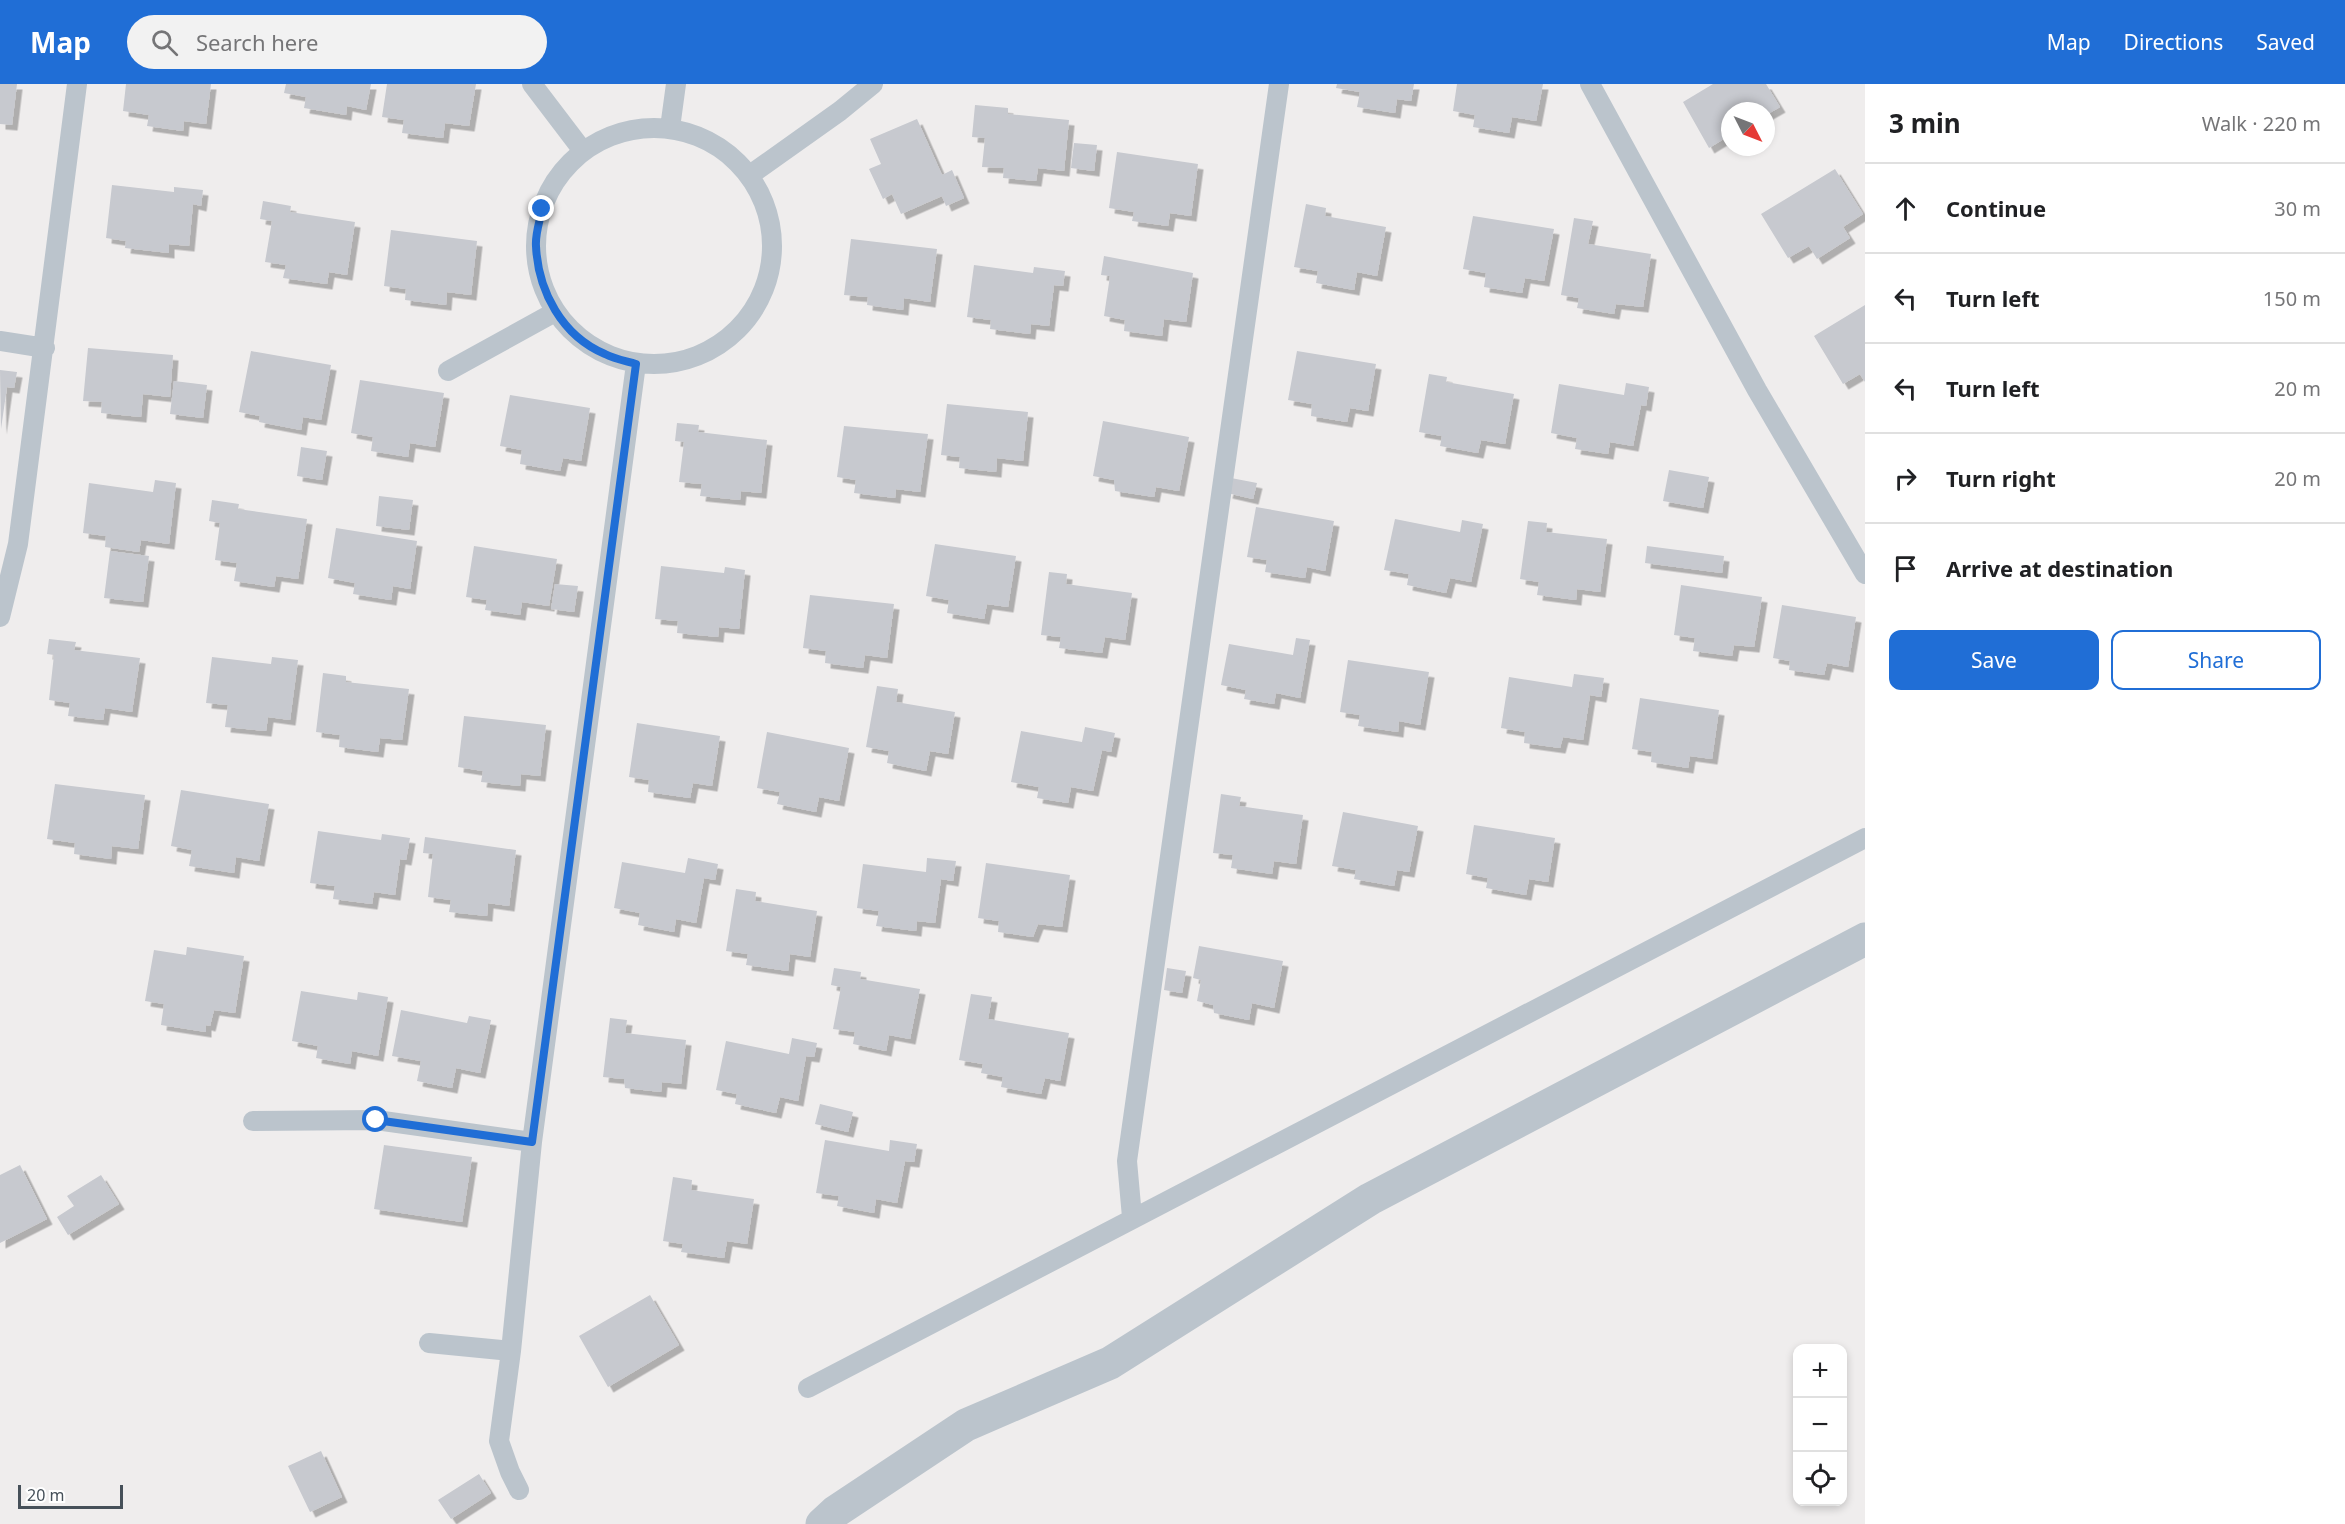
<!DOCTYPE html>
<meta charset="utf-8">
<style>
body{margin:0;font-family:"Noto Sans",sans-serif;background:#f2f2f2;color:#202124}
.controls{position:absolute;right:18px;bottom:18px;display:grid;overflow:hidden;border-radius:12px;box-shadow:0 3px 9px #0003}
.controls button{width:54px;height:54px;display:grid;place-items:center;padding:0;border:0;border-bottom:2px solid #e0e0e0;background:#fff;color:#202124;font:30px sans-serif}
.compass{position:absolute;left:1721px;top:18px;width:54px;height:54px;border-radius:50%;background:#fff;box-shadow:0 3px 9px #0003;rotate:132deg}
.scale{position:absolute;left:18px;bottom:15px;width:105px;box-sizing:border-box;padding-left:6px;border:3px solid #465059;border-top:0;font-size:16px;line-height:21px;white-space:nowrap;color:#465059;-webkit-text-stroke:4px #fff;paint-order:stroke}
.stop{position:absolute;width:18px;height:18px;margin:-14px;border:4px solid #206ed6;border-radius:50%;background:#fff}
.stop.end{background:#206ed6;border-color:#fff;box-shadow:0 2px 6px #0008}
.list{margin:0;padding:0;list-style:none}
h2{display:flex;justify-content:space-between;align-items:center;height:78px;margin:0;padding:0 24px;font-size:26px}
h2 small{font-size:20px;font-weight:400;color:#757577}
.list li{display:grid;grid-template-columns:39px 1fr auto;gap:18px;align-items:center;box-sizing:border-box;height:90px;padding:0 24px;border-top:2px solid #e0e0e0}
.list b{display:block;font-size:22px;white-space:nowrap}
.list em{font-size:20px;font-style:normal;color:#757577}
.actions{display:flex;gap:12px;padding:18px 24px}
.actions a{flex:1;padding:14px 0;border:2px solid #206ed6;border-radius:12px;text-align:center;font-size:21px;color:#206ed6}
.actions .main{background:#206ed6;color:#fff}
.icon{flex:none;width:33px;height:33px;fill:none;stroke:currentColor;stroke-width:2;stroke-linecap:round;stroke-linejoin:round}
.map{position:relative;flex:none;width:1865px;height:1440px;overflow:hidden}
header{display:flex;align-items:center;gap:36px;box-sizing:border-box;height:84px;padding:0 30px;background:#206ed6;color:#fff}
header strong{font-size:28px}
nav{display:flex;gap:33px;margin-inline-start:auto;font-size:21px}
.search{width:420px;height:54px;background:#f2f2f2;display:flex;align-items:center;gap:15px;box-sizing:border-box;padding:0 21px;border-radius:33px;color:#757577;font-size:22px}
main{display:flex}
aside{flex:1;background:#fff}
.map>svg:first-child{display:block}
.building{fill:#c7c9cf;filter:url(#shadow)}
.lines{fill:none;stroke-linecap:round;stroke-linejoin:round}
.lane{stroke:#bbc4cc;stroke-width:20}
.street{stroke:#bbc4cc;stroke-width:33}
.route{stroke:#206ed6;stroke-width:8}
</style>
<header>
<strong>Map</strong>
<div class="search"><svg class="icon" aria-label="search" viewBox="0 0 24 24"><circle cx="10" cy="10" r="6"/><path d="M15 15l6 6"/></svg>Search here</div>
<nav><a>Map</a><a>Directions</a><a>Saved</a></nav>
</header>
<main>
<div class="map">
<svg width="1865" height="1440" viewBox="0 0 1865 1440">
<defs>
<filter id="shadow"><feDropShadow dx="5.5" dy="5.5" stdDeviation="0" flood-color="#0004"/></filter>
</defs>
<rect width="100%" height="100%" fill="#efeded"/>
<!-- building -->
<path class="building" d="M0 0H17L12 41 0 40Z
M126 0H211L206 40 184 37 183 47 147 42 149 31 123 27Z
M286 0H371L366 26 347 22 346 31 304 24 306 13 284 9Z
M387 0H476L469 42 445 39 443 54 402 49 404 36 382 33Z
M1337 0H1414L1411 17 1397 15 1395 29 1357 23 1360 8 1336 4Z
M1457 0H1543L1536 37 1512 33 1509 49 1473 43 1475 31 1453 27Z
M1713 0H1766L1780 23 1766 31V27H1730V59L1727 53 1709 64 1683 18Z
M975 21 1008 24V30L1069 36 1064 87 1038 84 1036 97 1003 94 1004 84 982 83 985 54 972 53Z
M917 35 942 91 952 86 964 114 946 122 942 112 901 130 892 110 883 115 869 85 881 80 870 55Z
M1074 59 1097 61 1094 87 1071 84Z
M1117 68 1198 80 1191 132 1170 129 1168 142 1132 137 1134 128 1109 124Z
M1835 85 1863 130 1843 143 1850 154 1817 175 1809 162 1788 174 1761 130Z
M112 101 174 108V103L203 106 201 122 193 120 189 162 169 160V169L125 164 126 157 106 154Z
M263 117 291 122 290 128 355 138 347 191 329 188 327 200 283 194 286 181 265 178 272 137 260 135Z
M1306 120 1326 124 1325 132 1386 143 1377 192 1357 188 1354 206 1316 199 1318 187 1294 183Z
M1473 132 1554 145 1544 197 1525 194 1522 209 1484 203 1486 189 1463 185Z
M1574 134 1593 137 1588 160 1651 170 1643 223 1616 220 1614 230 1577 224 1579 214 1561 211Z
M391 146 477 157 471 211 447 208 446 221 405 216 406 205 384 202Z
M851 155 937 165 930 218 904 214 903 226 867 221 868 213 844 211Z
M1104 172 1193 189 1186 238 1164 235 1162 252 1124 247 1125 236 1104 232 1110 192 1101 191Z
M974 181 1033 189 1034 183 1065 187 1063 202 1054 201 1049 242 1031 240 1030 250 990 245 991 236 967 233Z
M1865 221V298L1860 290 1843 300 1814 252Z
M88 264 173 271 170 313 143 310 141 333 101 329 102 318 83 317Z
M251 267 331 281 321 336 303 333 301 346 259 338 260 332 239 328Z
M1297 267 1376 280 1368 327 1350 324 1347 338 1311 332 1312 320 1288 316Z
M0 286 17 288 14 304 7 303 1 345Z
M1429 290 1447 293 1446 298 1514 310 1505 360 1481 356 1478 369 1440 362 1442 352 1419 348Z
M360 296 444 309 435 363 410 359 408 373 371 367 373 353 351 349Z
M174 297 207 301 203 334 170 330Z
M1626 299 1649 303 1646 322 1641 321 1633 362 1610 358 1608 370 1575 365 1577 354 1551 349 1559 300 1624 311Z
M510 311 590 324 581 377 563 374 560 387 520 380 522 366 500 362Z
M947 320 1028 328 1023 377 997 374 996 388 959 384 960 373 941 371Z
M1103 337 1189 353 1179 407 1156 403 1154 413 1115 407 1114 396 1093 392Z
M677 339 699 341 698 348 767 356 761 409 741 407 740 416 700 412 702 400 679 398 684 358 675 357Z
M844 342 928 350 920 408 896 405 895 414 854 409 856 396 837 393Z
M301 363 327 367 322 396 297 392Z
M1669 386 1709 393 1703 424 1663 417Z
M1231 394 1257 399 1253 415 1227 409Z
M155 396 176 399 169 460 141 456 139 468 105 463 106 452 83 449 89 399 153 408Z
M379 412 413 416 409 446 376 442Z
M212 416 239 420 238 425 307 435 298 495 276 492 274 503 234 497 237 479 215 476 220 439 209 437Z
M1256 423 1334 437 1325 487 1307 483 1305 494 1265 488 1267 476 1247 473Z
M1395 435 1460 448 1462 436 1483 440 1471 498 1450 494 1446 509 1407 501 1409 490 1384 486Z
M1528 437 1547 439 1546 448 1607 455 1600 508 1577 505 1576 516 1537 511 1539 498 1520 495Z
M336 444 417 457 410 505 393 502 391 516 353 510 355 499 328 494Z
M935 460 1016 472 1008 523 987 520 984 535 947 529 949 516 926 512Z
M474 462 557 475 549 522 522 518 520 531 485 526 487 516 466 513Z
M1647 462 1724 472 1722 489 1645 479Z
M110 467 149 472 143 518 104 514Z
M661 482 724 489 725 483 745 486 739 545 719 543 718 553 677 549 678 537 655 535Z
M1049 488 1067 490 1066 500 1132 509 1125 556 1105 553 1102 569 1059 564 1061 553 1041 551Z
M555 500 578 502 574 528 551 525Z
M1681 501 1762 513 1754 563 1734 561 1732 572 1693 567 1695 554 1674 551Z
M810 511 894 520 887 574 865 571 863 584 825 579 826 567 803 564Z
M1782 521 1856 533 1848 583 1827 579 1824 591 1789 586 1790 577 1773 574Z
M1296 554 1310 556 1300 614 1276 609 1274 620 1244 615 1246 606 1221 601 1229 560 1293 571Z
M49 555 76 558 74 566 140 574 132 628 105 624 103 636 68 632 70 619 49 616 54 571 47 570Z
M212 573 271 580 272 573 298 576 290 636 268 633 266 647 225 643 228 621 206 619Z
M1348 576 1429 588 1420 641 1399 637 1398 648 1358 642 1360 631 1340 628Z
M323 589 346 592V598L409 605 402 656 380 654 378 668 339 663 340 651 316 648Z
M1574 590 1604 594 1601 613 1590 611 1583 656 1563 653 1560 664 1524 659 1525 648 1501 644 1509 593 1572 603Z
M877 602 898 605 896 618 955 628 948 670 930 667 926 687 887 679 889 667 866 663Z
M1640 614 1719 626 1712 675 1690 672 1688 684 1651 678 1652 668 1632 665Z
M464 632 546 641 540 692 521 690 520 702 481 698 483 687 458 683Z
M637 639 720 652 712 702 693 699 690 714 648 708 649 696 629 693Z
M1085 643 1115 649 1111 668 1102 666 1093 707 1071 703 1068 719 1037 714 1039 703 1011 698 1021 647 1082 658Z
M767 648 849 664 839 717 819 713 816 728 777 720 780 708 757 704Z
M55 700 145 711 138 765 112 762 111 775 74 770 75 759 47 755Z
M181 706 269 720 259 777 236 773 234 789 189 782 192 766 171 762Z
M1221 710 1241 713 1239 722 1303 731 1296 780 1274 777 1272 790 1231 784 1233 771 1213 769Z
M1343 728 1418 742 1409 788 1397 786 1394 802 1354 795 1356 786 1332 782Z
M1474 741 1555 754 1548 798 1529 795 1526 811 1486 804 1488 794 1466 790Z
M318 747 381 756 382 750 410 754 406 776 400 775 395 811 374 808 372 820 333 815 335 802 310 799Z
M425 753 516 766 509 822 488 819 487 832 449 828 451 816 428 813 433 770 423 769Z
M688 774 718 780 715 796 704 794 696 839 676 835 674 848 638 841 640 829 614 824 622 778 685 789Z
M927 774 956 777 953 797 941 795 935 839 917 837 916 847 876 842 879 827 857 824 863 780 926 788Z
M986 779 1070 791 1062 843 1038 840 1033 853 998 848 999 837 978 834Z
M736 805 756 808 755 817 817 827 810 873 790 870 788 887 746 881 748 870 726 867Z
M1199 862 1283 877 1274 924 1252 919 1249 936 1214 929 1213 921 1197 917 1201 896 1193 894Z
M187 863 244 872 235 929 214 926 210 942 206 941V948L161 941 164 920 145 917 154 866 186 871Z
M834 884 861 888 860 895 920 905 910 955 889 951 886 967 853 960 855 948 833 945 841 903 831 901Z
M1167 884 1186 887 1182 909 1164 906Z
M301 907 357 916 358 908 388 913 378 972 352 967 350 980 316 974 318 962 292 957Z
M971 910 992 913 988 935 1069 949 1060 997 1045 994 1041 1010 1001 1003 1003 993 981 989 983 980 959 976Z
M401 926 467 939 469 932 491 936 480 989 456 984 452 1004 417 997 421 977 392 972Z
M610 934 627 936 625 949 686 956 681 1000 662 998 661 1008 625 1004 624 995 603 993Z
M792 954 817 959 814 973 806 972 798 1017 780 1013 776 1029 735 1020 737 1010 716 1006 726 957 789 970Z
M820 1020 853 1028 848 1048 815 1040Z
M825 1056 889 1067 890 1056 917 1060 914 1078 905 1077 897 1119 876 1115 874 1129 837 1122 839 1112 816 1109Z
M384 1061 472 1073 462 1138 374 1125Z
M20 1081 47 1135 0 1159V1091Z
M101 1091 119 1120 68 1151 57 1133 74 1122 67 1112Z
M673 1093 692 1096 691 1106 754 1115 747 1160 727 1157 724 1174 681 1168 683 1160 663 1157Z
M650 1211 679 1261 608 1303 579 1252Z
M321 1367 342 1413 310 1428 288 1382Z
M479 1390 491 1409 451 1435 438 1416Z"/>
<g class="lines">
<!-- lane -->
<path class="lane" d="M532 0 583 67
M1590 0 1757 306 1865 490
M536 162a118 118 0 1 1 236 0a118 118 0 1 1-236 0Z
M670 44 676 0
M750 91 840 27 873 0
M0 257 45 264
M448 287 555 228
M0 533 18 460 77 0
M253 1037 376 1036 532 1058
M1132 1133 1127 1077 1279 0
M429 1259 511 1267
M808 1304 1865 754
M519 1406 510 1388 499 1357 511 1267 532 1058 636 280"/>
<!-- street -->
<path class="street" d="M822 1440 835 1428 966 1341 1110 1279 1370 1115 1865 855"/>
</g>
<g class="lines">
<!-- route -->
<path class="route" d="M376 1036 532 1058 636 280C626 277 615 275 605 270 562 252 538 207 536 162 535 150 540 137 542 125"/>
</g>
</svg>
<div class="controls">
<button>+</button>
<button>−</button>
<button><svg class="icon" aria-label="locate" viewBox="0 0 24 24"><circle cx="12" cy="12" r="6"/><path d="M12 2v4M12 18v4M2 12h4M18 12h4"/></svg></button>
</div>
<svg class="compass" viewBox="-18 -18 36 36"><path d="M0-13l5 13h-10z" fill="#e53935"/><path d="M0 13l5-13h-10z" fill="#757577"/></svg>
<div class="scale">20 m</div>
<div class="stop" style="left:376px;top:1036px"></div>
<div class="stop end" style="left:542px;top:125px"></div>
</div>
<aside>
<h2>3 min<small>Walk · 220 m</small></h2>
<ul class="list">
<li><svg class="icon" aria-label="ahead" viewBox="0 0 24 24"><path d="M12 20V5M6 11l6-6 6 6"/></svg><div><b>Continue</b></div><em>30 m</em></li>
<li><svg class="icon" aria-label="left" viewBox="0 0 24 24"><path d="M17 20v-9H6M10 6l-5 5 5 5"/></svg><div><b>Turn left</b></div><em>150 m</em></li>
<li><svg class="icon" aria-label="left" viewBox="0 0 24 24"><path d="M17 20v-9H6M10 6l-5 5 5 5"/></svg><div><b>Turn left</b></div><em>20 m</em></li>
<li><svg class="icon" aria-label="right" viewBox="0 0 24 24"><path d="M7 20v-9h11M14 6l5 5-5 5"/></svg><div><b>Turn right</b></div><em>20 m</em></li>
<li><svg class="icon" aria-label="arrive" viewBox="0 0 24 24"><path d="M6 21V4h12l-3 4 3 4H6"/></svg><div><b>Arrive at destination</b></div></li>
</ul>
<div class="actions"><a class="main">Save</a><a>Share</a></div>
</aside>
</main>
